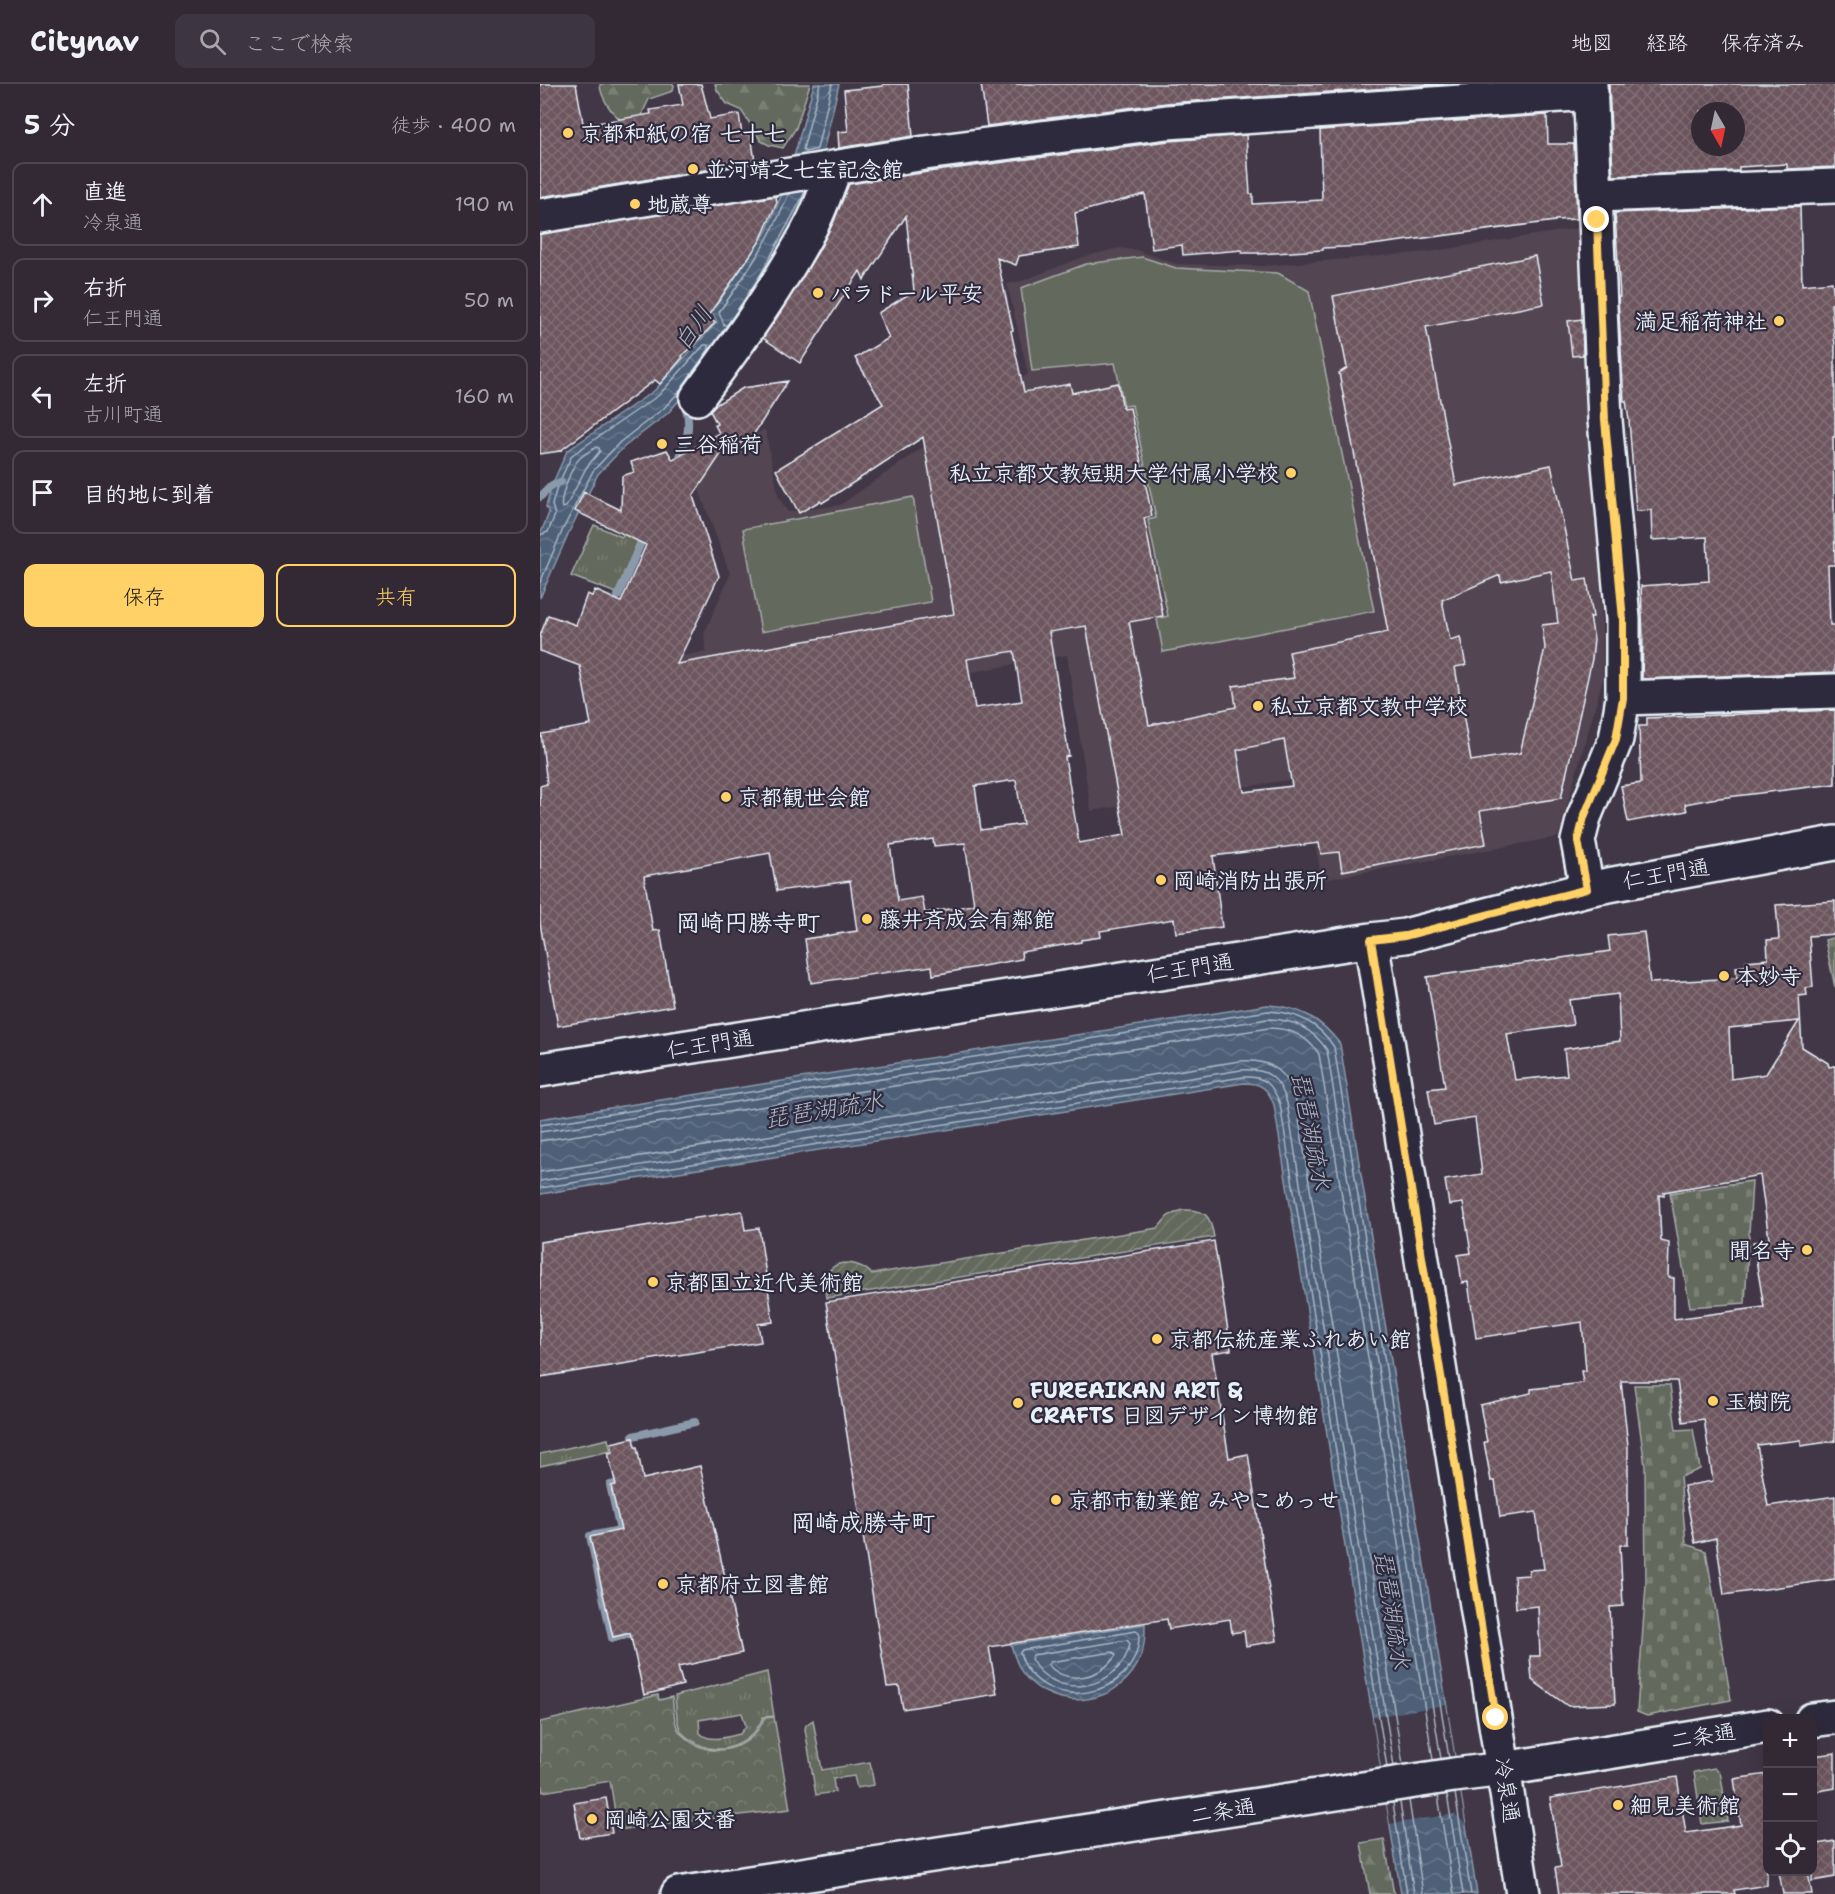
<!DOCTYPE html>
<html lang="ja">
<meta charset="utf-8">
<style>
body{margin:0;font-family:"Shantell Sans","Klee One",sans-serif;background:#3d3541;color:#f1f3f6}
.controls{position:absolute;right:18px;bottom:18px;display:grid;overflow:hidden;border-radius:12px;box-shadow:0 6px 24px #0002}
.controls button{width:54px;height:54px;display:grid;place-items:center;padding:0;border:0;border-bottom:2px solid #4d4550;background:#322935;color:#f1f3f6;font:30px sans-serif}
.compass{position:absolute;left:1151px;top:18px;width:54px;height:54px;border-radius:50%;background:#322935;box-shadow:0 6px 24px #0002;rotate:171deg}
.stop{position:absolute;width:18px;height:18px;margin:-14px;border:4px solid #ffd166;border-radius:50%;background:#fff}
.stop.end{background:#ffd166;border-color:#fff;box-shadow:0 2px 6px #0008}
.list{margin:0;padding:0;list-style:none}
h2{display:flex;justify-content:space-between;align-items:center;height:78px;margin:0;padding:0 24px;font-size:26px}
h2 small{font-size:20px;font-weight:400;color:#a8a6ad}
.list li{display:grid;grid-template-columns:39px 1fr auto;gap:18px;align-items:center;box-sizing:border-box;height:84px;margin:0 12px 12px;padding:0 12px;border:2px solid #4d4550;border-radius:12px}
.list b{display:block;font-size:22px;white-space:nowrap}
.list p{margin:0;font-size:20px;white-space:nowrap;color:#a8a6ad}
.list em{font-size:20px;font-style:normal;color:#a8a6ad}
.actions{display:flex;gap:12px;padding:18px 24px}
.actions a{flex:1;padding:14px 0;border:2px solid #ffd166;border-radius:12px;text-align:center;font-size:21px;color:#ffd166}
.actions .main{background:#ffd166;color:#111}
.icon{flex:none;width:33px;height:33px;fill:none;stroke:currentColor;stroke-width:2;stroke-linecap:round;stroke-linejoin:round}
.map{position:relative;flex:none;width:1295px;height:1810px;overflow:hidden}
header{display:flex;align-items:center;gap:36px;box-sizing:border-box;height:84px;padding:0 30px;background:#322935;border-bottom:2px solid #4d4550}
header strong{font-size:28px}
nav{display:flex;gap:33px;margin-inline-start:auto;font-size:21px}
.search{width:420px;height:54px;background:#3d3541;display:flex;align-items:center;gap:15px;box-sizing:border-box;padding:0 21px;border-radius:12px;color:#a8a6ad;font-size:22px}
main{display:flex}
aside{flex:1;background:#322935}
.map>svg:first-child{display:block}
.built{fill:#524451}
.grass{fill:url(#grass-tufts);stroke:#a6adaa;stroke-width:1.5;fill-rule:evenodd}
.forest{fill:url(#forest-firs);stroke:#a6adaa;stroke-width:1.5}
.cemetery{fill:url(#cemetery-stones);stroke:#a6adaa;stroke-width:1.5}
.park{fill:url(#park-crowns);stroke:#a6adaa;stroke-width:1.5}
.garden{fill:url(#garden-furrows);stroke:#a6adaa;stroke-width:1.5}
.pitch{fill:#64695b;stroke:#a6adaa;stroke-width:1.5}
.water{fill:url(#water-waves);stroke:#8b9aab;stroke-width:1.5}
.pier{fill:#423747}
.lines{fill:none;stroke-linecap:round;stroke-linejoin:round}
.shore{stroke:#aab7c5;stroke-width:1.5}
.stream{stroke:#8b9aab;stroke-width:8}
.building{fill:url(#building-cross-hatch);stroke:#e8f1f8;stroke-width:1.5;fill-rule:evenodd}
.minor-casing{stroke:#e8f1f8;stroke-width:38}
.minor{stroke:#2f2a3d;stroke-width:33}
.route{stroke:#ffd166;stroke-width:8}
.poi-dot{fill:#ffd166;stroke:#2f2a3d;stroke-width:2}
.labels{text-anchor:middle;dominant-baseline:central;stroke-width:4.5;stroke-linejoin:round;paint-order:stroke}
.poi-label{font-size:22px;font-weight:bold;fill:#e8f1f8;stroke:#2f2a3d;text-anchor:start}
.street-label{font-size:22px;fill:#e8f1f8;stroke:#2f2a3d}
.water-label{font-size:24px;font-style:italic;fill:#aab7c5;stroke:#2f2a3d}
.neighbourhood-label{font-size:24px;font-weight:bold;fill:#e8f1f8;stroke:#2f2a3d}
</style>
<header>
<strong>Citynav</strong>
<div class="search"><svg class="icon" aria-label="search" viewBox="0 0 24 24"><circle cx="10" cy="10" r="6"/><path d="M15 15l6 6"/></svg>ここで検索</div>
<nav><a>地図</a><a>経路</a><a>保存済み</a></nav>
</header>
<main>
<aside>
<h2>5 分<small>徒歩 · 400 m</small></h2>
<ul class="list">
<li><svg class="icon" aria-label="ahead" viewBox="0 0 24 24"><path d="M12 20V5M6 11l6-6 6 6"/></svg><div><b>直進</b><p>冷泉通</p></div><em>190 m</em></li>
<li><svg class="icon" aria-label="right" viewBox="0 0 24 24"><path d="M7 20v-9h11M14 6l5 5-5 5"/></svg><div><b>右折</b><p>仁王門通</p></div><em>50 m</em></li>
<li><svg class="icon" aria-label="left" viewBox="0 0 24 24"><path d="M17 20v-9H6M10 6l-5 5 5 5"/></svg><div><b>左折</b><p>古川町通</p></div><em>160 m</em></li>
<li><svg class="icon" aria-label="arrive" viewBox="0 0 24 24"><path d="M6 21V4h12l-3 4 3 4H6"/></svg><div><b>目的地に到着</b></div></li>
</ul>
<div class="actions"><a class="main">保存</a><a>共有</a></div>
</aside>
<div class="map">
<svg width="1295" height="1810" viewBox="0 0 1295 1810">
<defs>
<pattern id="grass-tufts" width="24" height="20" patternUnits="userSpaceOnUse" patternTransform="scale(1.5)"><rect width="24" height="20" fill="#64695b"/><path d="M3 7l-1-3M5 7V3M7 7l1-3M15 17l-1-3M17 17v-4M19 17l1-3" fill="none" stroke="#7a7f73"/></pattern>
<pattern id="forest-firs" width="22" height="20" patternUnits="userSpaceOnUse" patternTransform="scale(1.5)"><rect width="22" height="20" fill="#64695b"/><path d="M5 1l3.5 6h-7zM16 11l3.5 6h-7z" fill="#7a7f73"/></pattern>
<pattern id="cemetery-stones" width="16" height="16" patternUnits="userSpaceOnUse" patternTransform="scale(1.5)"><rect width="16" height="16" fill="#64695b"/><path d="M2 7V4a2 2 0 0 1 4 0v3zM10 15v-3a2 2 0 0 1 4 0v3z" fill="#7a7f73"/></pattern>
<pattern id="park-crowns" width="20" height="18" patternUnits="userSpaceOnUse" patternTransform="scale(1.5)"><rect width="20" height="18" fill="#64695b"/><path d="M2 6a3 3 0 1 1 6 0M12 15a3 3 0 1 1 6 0" fill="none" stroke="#7a7f73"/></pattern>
<pattern id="garden-furrows" width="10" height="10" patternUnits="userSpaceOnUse" patternTransform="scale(1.5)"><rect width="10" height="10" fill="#64695b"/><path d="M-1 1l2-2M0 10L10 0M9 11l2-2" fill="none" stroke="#7a7f73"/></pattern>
<pattern id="water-waves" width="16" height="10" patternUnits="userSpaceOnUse" patternTransform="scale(1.5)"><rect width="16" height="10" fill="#4d6078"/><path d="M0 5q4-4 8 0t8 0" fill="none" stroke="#67778c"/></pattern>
<pattern id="building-cross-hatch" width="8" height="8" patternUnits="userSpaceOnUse" patternTransform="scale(1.5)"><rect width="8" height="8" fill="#6d565e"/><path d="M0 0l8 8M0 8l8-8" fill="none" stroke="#826f76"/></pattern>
</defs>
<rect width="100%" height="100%" fill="#423747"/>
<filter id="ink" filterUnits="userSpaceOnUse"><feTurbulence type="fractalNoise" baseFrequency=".0167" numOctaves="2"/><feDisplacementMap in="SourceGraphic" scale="12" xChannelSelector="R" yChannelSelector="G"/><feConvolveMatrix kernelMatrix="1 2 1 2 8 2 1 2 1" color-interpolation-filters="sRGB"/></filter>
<g filter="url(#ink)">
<!-- built -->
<path class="built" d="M1039 144 1041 147 1051 270 1064 592 1018 753 782 796 762 694 551 727 527 571 366 600 140 651 129 574 166 568 164 550 190 490 159 406 175 375 225 345 239 414 248 428 300 421 488 290 467 200 481 197 543 173 579 164 596 166 637 180 723 182 888 168Z"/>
<!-- grass -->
<path class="grass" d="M54 441 82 453 87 445 100 452 76 509 31 492Z
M68 1355 71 1367 0 1382V1370Z
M227 1588 234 1632 223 1633C212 1661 180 1674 154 1658 149 1655 142 1650 140 1645 136 1636 136 1622 135 1612ZM202 1629 206 1642 200 1650C188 1653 169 1659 160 1649L159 1636Z
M273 1636 282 1686 330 1678 334 1701 317 1704 314 1692 293 1695 295 1708 276 1711 265 1645 266 1641Z"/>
<!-- forest -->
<path class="forest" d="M60 0H133L134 1 133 7 109 15 103 28 101 45C95 43 88 41 83 37 72 31 60 12 60 0Z
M175 0H270L256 44 243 64 229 61 221 57 201 26 187 20 177 6Z
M844 1755 854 1810H830L821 1759Z"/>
<!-- cemetery -->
<path class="cemetery" d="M1295 853V903L1285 856Z
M1212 1097 1205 1219 1150 1223 1130 1109Z
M1094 1301H1130L1136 1346 1153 1345 1160 1385 1140 1393 1146 1460 1166 1467 1191 1616 1107 1632 1097 1628 1106 1501 1105 1382Z"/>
<!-- park -->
<path class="park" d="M118 1611 119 1616 132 1613C134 1622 133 1637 138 1645 140 1650 147 1655 151 1658 177 1676 214 1663 224 1634L234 1633 250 1725 78 1746 70 1697 3 1708 0 1694V1638Z
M1174 1684 1180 1689 1181 1693 1188 1737 1162 1740 1154 1688Z"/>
<!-- garden -->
<path class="garden" d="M642 1126C666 1125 670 1131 674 1153L287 1214C286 1208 283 1201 285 1195 293 1172 318 1177 332 1190L618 1144 628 1132Z"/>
<!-- pitch -->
<path class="pitch" d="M602 173 636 184 738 189 769 207 834 527 623 568 617 535 628 532 608 436 616 434 592 321 584 322 575 279 492 287 481 204 546 180Z
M373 413 391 518 221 548 203 445Z"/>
<!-- water -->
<path class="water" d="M274 0H299L282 72 253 76Z
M276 94C247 174 191 243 142 313L128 329 84 363 58 390 29 448 0 514V451L9 429 6 423 12 401 27 367 115 306 177 238 172 228 226 148 247 98Z
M727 921C759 922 781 935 800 960L937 1810H861L734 1021C728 1004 721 999 704 999L0 1110V1035Z
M605 1540C605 1551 605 1561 601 1572 583 1621 517 1631 484 1591 477 1582 474 1572 471 1561Z"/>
<!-- pier -->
<path class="pier" d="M906 1621 925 1739 914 1730 850 1740 833 1633Z"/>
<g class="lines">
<!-- shore -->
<path class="shore" d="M280 0 263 65 265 68 277 65 292 0
M249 109C232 153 206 190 179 228L184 241H187L191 236 221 190 261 116 265 107
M56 363 59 364 60 367 46 384 26 423 22 424C19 415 32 381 40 374 44 370 51 367 56 363Z
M0 451 8 448 15 431 12 421 17 403 32 371 119 311 164 261H168L169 265 138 309 124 324 80 358 53 387 23 445 0 499
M0 1041 728 927C755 928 779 939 794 963L909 1674
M0 1048 728 935C753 935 773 945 787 966L901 1675
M0 1057 729 944C749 944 767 952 779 970L893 1676
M0 1088 700 977C731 975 748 987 756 1017L863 1681
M0 1097 701 986C728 984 739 993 747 1019L854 1682
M0 1104 703 993C725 992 732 999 740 1020L847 1683
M596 1547 599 1549C601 1616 499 1633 480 1569L482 1566Z
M587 1556 590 1560C580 1607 514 1618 491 1575L493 1571Z
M573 1568 576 1571C561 1594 528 1602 508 1581L510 1578Z
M915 1709 931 1810
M907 1710 923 1810
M898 1712 914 1810
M869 1716 883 1810
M860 1718 874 1810
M853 1719 867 1810"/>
<!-- stream -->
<path class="stream" d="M137 380C146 358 153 342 144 318
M0 413 12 401 21 398
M78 512 105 449
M93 1352 155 1338
M86 1398 70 1401 80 1446 50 1452 72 1554 90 1550"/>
</g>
<!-- building -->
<path class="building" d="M0 0H36L43 39 45 41 111 30 110 26 143 21 139 0H161L170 35 199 30 202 51 211 50 215 78 0 113Z
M343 0H368L373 52 299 64 298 48 308 47 304 6 343 2Z
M441 0H908L626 19 447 42Z
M1069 0H1295V83L1247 85V80L1199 83V87L1073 92ZM1160 27H1196V63H1160Z
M1007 31 1008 60H1034L1037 135 1015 136V137L824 162 783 164V166L719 170V169H702V166L643 171 642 161 612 165 605 110 535 129 539 163 479 172 476 181 457 174 473 246 471 247 484 308 530 300 532 309 578 299 583 325 590 324 612 432 604 434 623 532 589 538 609 641 696 623 693 602 754 594 749 568 848 548 799 289 807 284 793 212 995 172 1004 220 886 243 916 401 1011 381 1035 497 1047 495 1053 533H1050L1054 555 1052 575 1021 714 940 727 946 760 802 787 799 768 781 770 779 759 673 772 682 843 636 849 634 835 560 847 561 853 541 856V858L481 868 482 875 393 891 392 882 271 899 265 855 317 847 310 797 237 807 230 769 104 792 113 847 120 846 133 922 18 942 0 839V702L7 700 1 650 51 641 40 582 0 567V552L8 531 36 541 47 510 52 512 55 506 81 518 106 461 35 427 44 408 81 426 82 392 94 388 91 378 127 366 133 376 179 349 175 341 177 340 170 327 174 322 203 304 248 297 212 353 190 365 187 361 153 412 179 492 137 580 414 530 383 353 282 419 280 417 259 429 236 386 343 320 315 274 349 254 338 229 374 207 366 132 324 196 320 187 260 279 223 254 278 168 294 137 309 100 388 88 629 57 706 51 710 110H713V120L782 116 780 46ZM1011 487 1018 539 1002 541 1005 564 980 669 931 677 915 583 926 581 920 553 910 556 902 516 960 491 961 498ZM546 542 585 751 539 759 525 673 529 672 509 548ZM474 567 482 617 435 624 427 575ZM744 656 752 702 704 708 697 666ZM476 696 483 740 441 746 435 702ZM393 755 394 762 425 759 434 821 385 829 382 813 358 817 350 761Z
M236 112 237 118 220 157 168 232 175 239 142 272 143 273 120 300 115 296 20 367 0 370V150Z
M1260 122 1262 201 1292 198 1295 220H1291L1295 262V353H1293L1295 481H1288L1290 541H1295V588L1102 595 1103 554 1101 502 1169 497 1167 453 1112 456 1111 426 1096 427 1089 336 1086 317H1084L1078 213H1080L1075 129Z
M1042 235 1043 271 1032 272 1028 237Z
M1295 626V700L1171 715 1145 720 1147 727 1088 738 1081 702 1101 699 1099 642H1107V634Z
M1295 817V850L1269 852 1273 903 1266 904 1267 911 1259 912 1262 963 1288 979 1289 983 1295 982V1357L1261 1362V1356L1217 1361 1228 1422 1295 1412V1495L1184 1511 1176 1454 1155 1459 1144 1402 1173 1397 1164 1335 1143 1338 1137 1297H1081L1088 1362V1461H1080L1083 1522 1070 1523 1075 1620 1028 1622 992 1596 990 1572H1000L998 1522 976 1524 974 1492 989 1491V1486L1004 1485 996 1428 960 1433 955 1397H951L944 1358H947L940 1321 991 1309V1305L1043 1299 1041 1287H1046L1042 1238 936 1254 928 1198 922 1199 918 1171 931 1169 923 1119 909 1121 905 1096 942 1090 935 1034 894 1041 888 1005 905 1003 887 893 1070 867 1068 852 1104 848 1110 899 1197 894 1196 883 1206 882V877L1228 875 1227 856 1239 855 1236 821ZM1078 910 1080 957 1024 965 1027 991 975 996 967 950 1033 941 1029 916ZM1259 937 1226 990 1191 995 1189 944ZM1220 1091 1229 1155 1213 1158 1224 1223 1134 1235V1194L1128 1193 1129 1159 1121 1157 1119 1111 1124 1112V1108Z
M202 1127 205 1146 219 1144 233 1238 218 1240 221 1258 0 1293V1158Z
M674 1157 691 1266 672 1269 689 1374 708 1370 737 1557 706 1562 704 1547 692 1549 690 1535 629 1545 627 1535 449 1563 457 1610 363 1625 359 1602 347 1603 286 1218Z
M93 1354 95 1363H97L103 1395 160 1382 202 1569 138 1583 143 1601 104 1611 90 1549 73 1553 50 1453 81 1446 71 1402 76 1401 68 1369 73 1368 71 1359Z
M1295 1669V1704L1273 1708V1672Z
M1227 1690V1801L1194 1806 1195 1810H1019L1015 1784 1021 1783 1010 1714 1137 1693 1146 1749 1201 1741 1194 1695Z
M66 1714 72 1749 40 1754 34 1719Z
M1295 1757V1793L1272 1797V1761Z
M1239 1788H1268L1272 1810H1243Z"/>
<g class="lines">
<defs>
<path id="minor" d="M1056 111 1295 102
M0 132 385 69 627 38 1051 9
M157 314C199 257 242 199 274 136 282 119 288 101 295 84
M1083 614 1295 607
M1047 805 1038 757 1044 733 1076 655 1083 614V535L1065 336 1050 0
M831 856 983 1810
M0 986 831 856 865 852 1047 805 1295 759
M1272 1636 1295 1633
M138 1810 914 1691 964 1685 1228 1642"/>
</defs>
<!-- minor casing -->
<use href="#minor" class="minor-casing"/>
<!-- minor -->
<use href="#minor" class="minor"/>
</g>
</g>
<g class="lines" filter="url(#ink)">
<!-- route -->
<path class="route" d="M956 1634 831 856 865 852 1047 805 1038 757 1044 733 1076 655 1083 614V536L1065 336 1057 136"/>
</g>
<!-- markers -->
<g class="poi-dot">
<circle cx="28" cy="49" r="6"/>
<circle cx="153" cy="85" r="6"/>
<circle cx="95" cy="120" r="6"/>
<circle cx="278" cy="209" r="6"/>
<circle cx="1239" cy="237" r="6"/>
<circle cx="122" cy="360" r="6"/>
<circle cx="751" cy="389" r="6"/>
<circle cx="718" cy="622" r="6"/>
<circle cx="186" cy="713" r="6"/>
<circle cx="621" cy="796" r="6"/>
<circle cx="327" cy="835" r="6"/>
<circle cx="1184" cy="892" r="6"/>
<circle cx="1267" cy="1166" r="6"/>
<circle cx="113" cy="1198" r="6"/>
<circle cx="617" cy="1255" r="6"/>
<circle cx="1173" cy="1317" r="6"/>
<circle cx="478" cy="1319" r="6"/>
<circle cx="516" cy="1416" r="6"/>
<circle cx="123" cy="1500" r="6"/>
<circle cx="1078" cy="1721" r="6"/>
<circle cx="52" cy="1735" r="6"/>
</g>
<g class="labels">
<!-- poi labels -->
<g class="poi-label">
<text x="40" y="49">京都和紙の宿 七十七</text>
<text x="165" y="85">並河靖之七宝記念館</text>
<text x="107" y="120">地蔵尊</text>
<text x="290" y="209">パラドール平安</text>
<text x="1227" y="237" text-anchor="end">満足稲荷神社</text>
<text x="134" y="360">三谷稲荷</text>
<text x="739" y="389" text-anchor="end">私立京都文教短期大学付属小学校</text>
<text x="730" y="622">私立京都文教中学校</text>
<text x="198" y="713">京都観世会館</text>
<text x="633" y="796">岡崎消防出張所</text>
<text x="339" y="835">藤井斉成会有鄰館</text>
<text x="1196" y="892">本妙寺</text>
<text x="1255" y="1166" text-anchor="end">聞名寺</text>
<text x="125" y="1198">京都国立近代美術館</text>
<text x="629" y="1255">京都伝統産業ふれあい館</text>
<text x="490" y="1306">FUREAIKAN ART &amp;<tspan x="490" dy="25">CRAFTS 日図デザイン博物館</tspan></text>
<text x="1185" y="1317">玉樹院</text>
<text x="528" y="1416">京都市勧業館 みやこめっせ</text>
<text x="135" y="1500">京都府立図書館</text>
<text x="1090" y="1721">細見美術館</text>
<text x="64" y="1735">岡崎公園交番</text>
</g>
<!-- street labels -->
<g class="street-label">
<text transform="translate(1126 790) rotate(-10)">仁王門通</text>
<text transform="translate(650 884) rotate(-9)">仁王門通</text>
<text transform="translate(170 960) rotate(-9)">仁王門通</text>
<text transform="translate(1163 1652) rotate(-9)">二条通</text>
<text transform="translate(967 1706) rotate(81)">冷泉通</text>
<text transform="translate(683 1727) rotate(-9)">二条通</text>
</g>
<!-- water labels -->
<g class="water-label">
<text transform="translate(153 244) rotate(-55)">白川</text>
<text transform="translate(284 1026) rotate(-9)">琵琶湖疏水</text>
<text transform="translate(771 1047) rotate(79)">琵琶湖疏水</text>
<text transform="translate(852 1526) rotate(81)">琵琶湖疏水</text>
</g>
<!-- neighbourhood labels -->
<g class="neighbourhood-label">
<text x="208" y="839">岡崎円勝寺町</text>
<text x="323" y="1439">岡崎成勝寺町</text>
</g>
</g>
</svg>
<div class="controls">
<button>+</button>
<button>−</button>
<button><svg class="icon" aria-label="locate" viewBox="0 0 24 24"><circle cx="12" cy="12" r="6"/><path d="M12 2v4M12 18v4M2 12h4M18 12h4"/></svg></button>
</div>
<svg class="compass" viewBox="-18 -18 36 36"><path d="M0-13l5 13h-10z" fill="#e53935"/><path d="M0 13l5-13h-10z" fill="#a8a6ad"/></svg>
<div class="stop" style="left:956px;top:1634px"></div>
<div class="stop end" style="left:1057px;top:136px"></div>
</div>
</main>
